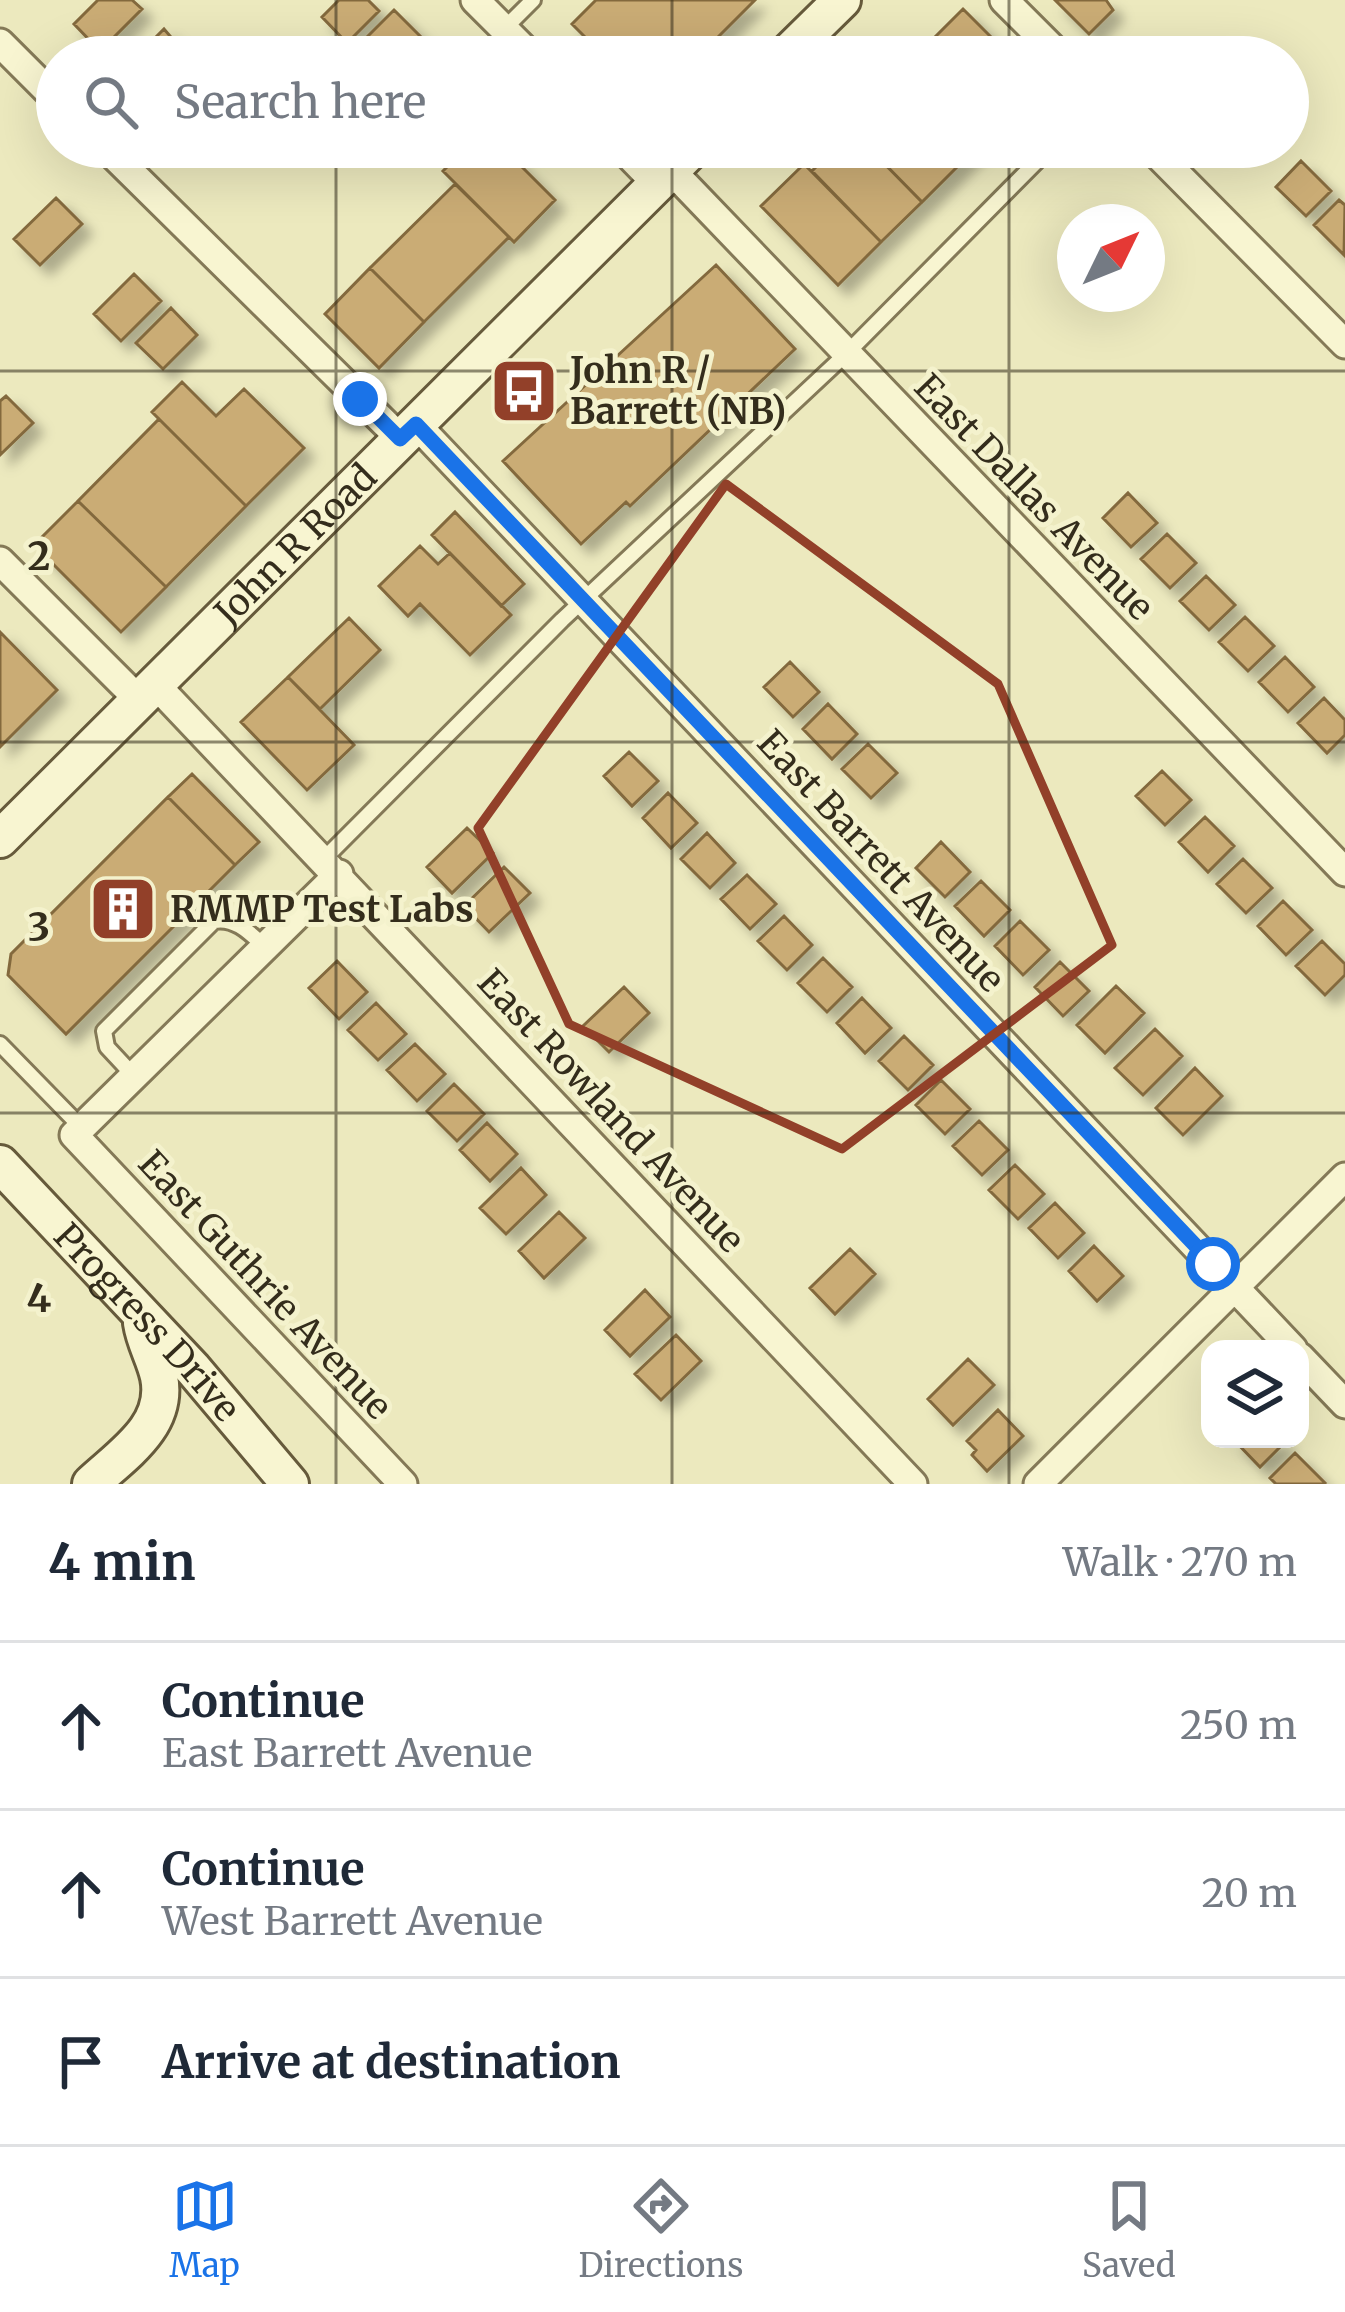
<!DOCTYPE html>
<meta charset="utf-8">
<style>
body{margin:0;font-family:Merriweather,serif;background:#f2f2f3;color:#1f2937}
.controls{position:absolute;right:36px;bottom:36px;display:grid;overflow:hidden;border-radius:24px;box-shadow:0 12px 48px #0002}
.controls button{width:108px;height:108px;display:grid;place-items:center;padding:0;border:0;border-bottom:3px solid #e0e1e3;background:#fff;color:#1f2937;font:60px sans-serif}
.compass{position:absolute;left:1057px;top:204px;width:108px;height:108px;border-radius:50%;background:#fff;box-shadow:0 12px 48px #0002;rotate:47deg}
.stop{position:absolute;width:36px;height:36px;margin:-27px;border:9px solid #1a73e8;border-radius:50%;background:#fff}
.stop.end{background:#1a73e8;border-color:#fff;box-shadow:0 3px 12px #0008}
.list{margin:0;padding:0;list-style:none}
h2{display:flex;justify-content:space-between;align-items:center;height:156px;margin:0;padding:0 48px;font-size:51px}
h2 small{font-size:39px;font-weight:400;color:#747a83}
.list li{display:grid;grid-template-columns:78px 1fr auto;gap:36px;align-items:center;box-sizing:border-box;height:168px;padding:0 48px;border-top:3px solid #e0e1e3}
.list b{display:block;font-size:45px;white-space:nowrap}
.list p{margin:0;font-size:39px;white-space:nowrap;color:#747a83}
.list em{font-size:39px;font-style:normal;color:#747a83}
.icon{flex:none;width:66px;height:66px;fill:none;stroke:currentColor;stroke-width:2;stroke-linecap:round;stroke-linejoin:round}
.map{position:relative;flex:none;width:1345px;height:1484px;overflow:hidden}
.search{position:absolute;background:#fff;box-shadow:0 12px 48px #0002;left:36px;right:36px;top:36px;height:132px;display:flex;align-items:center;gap:30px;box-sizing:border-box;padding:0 42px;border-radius:66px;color:#747a83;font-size:45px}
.sheet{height:660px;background:#fff}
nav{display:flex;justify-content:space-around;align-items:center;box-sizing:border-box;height:168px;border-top:3px solid #e0e1e3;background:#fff;font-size:33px;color:#747a83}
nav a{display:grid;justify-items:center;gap:6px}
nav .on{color:#1a73e8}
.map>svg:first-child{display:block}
.building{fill:#caac74;stroke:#83693e;stroke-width:3;filter:url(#shadow)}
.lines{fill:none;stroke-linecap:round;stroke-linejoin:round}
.lane-casing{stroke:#847957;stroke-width:20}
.street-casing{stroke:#847957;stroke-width:33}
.secondary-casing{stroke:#665a3b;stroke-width:42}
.lane{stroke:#f8f5d1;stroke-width:14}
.street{stroke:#f8f5d1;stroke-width:27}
.secondary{stroke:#f8f5d1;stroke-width:36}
.route{stroke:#1a73e8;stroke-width:15}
.marked{fill:none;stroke:#924029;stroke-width:9;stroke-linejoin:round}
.grid{fill:none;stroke:#342d1c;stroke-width:3;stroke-opacity:0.55}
.labels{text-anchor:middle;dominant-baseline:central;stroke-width:10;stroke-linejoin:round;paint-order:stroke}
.poi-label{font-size:36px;font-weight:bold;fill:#342d1c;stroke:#f4f2cd;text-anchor:start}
.street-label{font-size:36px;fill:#342d1c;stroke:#f4f2cd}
.grid-label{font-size:39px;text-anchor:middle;font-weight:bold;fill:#342d1c;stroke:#f4f2cd;stroke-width:10;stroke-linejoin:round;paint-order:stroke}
</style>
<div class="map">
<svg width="1345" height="1484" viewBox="0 0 1345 1484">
<defs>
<filter id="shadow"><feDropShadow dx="10" dy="10" stdDeviation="6" flood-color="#0004"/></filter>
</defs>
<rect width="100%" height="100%" fill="#ece9be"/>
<!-- building -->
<path class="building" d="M98 0H132L142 9 100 51 74 24Z
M339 0H368L379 11 347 43 322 17Z
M596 0H755L698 57H666L654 45 641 57H605L572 24Z
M1055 0H1106L1113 10 1089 34Z
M963 9 1011 57H941L928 44Z
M394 10 420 36 398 57H379L363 41Z
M164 29 188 57H136Z
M467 147H502L555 200 514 242 443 171Z
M836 147H868L922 202 881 242 812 171Z
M868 147H977L922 202Z
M1301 161 1331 191 1306 216 1276 187Z
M804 164 881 242 838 285 761 206Z
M455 184 509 237 424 322 370 268Z
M56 198 82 224 40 265 14 239Z
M1339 200 1345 205 1344 255 1314 225Z
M716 265 795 349 630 506 626 502 581 544 503 461Z
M370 268 424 322 379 368 325 314Z
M134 274 161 301 121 341 94 314Z
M171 308 197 335 163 369 136 343Z
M182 382 216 416 244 389 304 448 246 506 152 412Z
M6 396 33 423 0 455V401Z
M159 419 246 506 166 587 78 501Z
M1128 493 1157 523 1131 547 1103 518Z
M78 501 166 587 121 632 34 545Z
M455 512 524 584 501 606 432 535Z
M1167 534 1196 563 1170 588 1141 559Z
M420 546 438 564 450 553 511 615 470 655 420 604 408 616 379 586Z
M1206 576 1235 605 1209 630 1180 601Z
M1245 617 1274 646 1248 671 1219 642Z
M349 618 380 650 320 709 288 677Z
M0 632 57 690 0 747Z
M1285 657 1314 687 1288 712 1259 682Z
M790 662 819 692 793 717 764 687Z
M288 677 354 745 307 790 241 722Z
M1324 698 1345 720V735L1327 753 1298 723Z
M828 704 857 734 832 759 803 729Z
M868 744 897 773 871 798 842 769Z
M629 752 658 781 632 806 604 776Z
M1162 771 1191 800 1165 825 1136 796Z
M192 774 259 842 235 865 168 797Z
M668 793 697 823 671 848 643 818Z
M168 797 235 865 66 1034 8 975 11 954Z
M1205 817 1234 846 1208 872 1179 842Z
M467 828 493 853 452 893 427 867Z
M707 833 735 863 710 888 681 859Z
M941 842 970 872 945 897 916 868Z
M1243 859 1272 888 1246 913 1217 884Z
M504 867 530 893 489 932 464 906Z
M747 875 776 904 750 929 721 899Z
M981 881 1010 910 984 936 955 906Z
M1283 901 1312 930 1286 955 1258 926Z
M784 916 812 945 787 970 758 941Z
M1020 921 1049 950 1023 975 995 946Z
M1322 941 1345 964V975L1325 995 1296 966Z
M823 958 852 987 827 1012 798 983Z
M337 961 367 992 339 1019 309 988Z
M1060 962 1089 991 1063 1016 1035 987Z
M1116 986 1144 1013 1105 1053 1077 1025Z
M624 987 649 1013 609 1052 583 1026Z
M862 998 891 1028 865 1053 837 1023Z
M376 1003 406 1034 378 1060 348 1030Z
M1155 1029 1182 1056 1143 1095 1115 1068Z
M904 1036 933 1065 908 1090 879 1061Z
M415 1044 445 1074 417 1101 387 1070Z
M1195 1068 1222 1096 1183 1135 1156 1108Z
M941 1080 970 1109 945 1134 916 1105Z
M454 1084 484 1114 457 1141 427 1111Z
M979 1121 1008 1150 982 1175 953 1146Z
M487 1123 517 1154 490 1181 460 1150Z
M1015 1165 1044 1194 1018 1219 989 1190Z
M521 1168 546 1195 506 1234 480 1208Z
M1055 1203 1084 1233 1058 1258 1029 1228Z
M559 1212 585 1238 544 1278 519 1251Z
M1094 1246 1123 1276 1097 1301 1069 1271Z
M850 1249 875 1274 835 1314 810 1288Z
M645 1290 670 1317 630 1356 605 1330Z
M676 1335 701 1361 661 1400 635 1374Z
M968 1359 994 1385 953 1425 928 1399Z
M998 1410 1023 1436 987 1471 972 1455 976 1450 967 1441Z
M1233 1439H1283L1285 1442 1260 1467Z
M1295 1453 1325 1483 1324 1484H1276L1270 1478Z"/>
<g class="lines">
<defs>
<path id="lane" d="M504 29 533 0
M324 859 562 620 847 353 1051 147
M0 1044 82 1128
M134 1076 107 1047 104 1031 214 921C235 917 250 933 264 946"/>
<path id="street" d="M475 0 532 57
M1004 0 1061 57
M0 43 57 100
M105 147 401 439
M621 147 657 184
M1150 147 1345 344
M671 170 1345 872
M416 424 1293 1349
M0 561 139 700
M155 684 913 1484
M339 874 74 1135 403 1484
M1300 1357 1345 1404
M1038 1484 1345 1177"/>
<g id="secondary">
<path d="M784 57 842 0"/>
<path id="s1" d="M0 839 694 147"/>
<path id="s2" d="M0 1164 193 1369 290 1484"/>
<path d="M91 1484C122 1455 169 1426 159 1377 155 1358 145 1343 142 1323"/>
</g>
</defs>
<!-- lane casing -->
<use href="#lane" class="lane-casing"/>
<!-- street casing -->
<use href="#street" class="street-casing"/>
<!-- secondary casing -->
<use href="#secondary" class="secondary-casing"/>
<!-- lane -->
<use href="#lane" class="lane"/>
<!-- street -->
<use href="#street" class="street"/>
<!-- secondary -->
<use href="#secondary" class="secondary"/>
</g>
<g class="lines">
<!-- route -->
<path class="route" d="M360 399 400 439 416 424 1213 1264"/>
</g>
<!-- marked area -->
<path class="marked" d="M726 484 998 684 1112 945 842 1149 569 1024 478 828Z"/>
<!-- grid -->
<path class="grid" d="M336 0V57M672 0V57M1009 0V57M336 147V1484M672 147V1484M1009 147V1484M0 371H1345M0 742H1345M0 1113H1345"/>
<!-- icons -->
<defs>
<symbol id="bus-square" viewBox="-11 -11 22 22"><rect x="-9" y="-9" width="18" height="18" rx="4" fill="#924029" stroke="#f4f2cd"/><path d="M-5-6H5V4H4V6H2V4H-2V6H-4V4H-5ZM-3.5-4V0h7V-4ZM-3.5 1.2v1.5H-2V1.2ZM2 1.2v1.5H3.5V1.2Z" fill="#fff"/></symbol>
<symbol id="building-square" viewBox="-11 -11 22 22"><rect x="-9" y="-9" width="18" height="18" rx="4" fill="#924029" stroke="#f4f2cd"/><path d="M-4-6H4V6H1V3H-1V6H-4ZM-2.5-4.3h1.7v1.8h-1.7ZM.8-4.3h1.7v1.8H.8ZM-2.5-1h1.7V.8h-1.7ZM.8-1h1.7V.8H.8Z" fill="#fff"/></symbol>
</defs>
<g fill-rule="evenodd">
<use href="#bus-square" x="486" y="353" width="76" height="76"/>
<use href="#building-square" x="85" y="871" width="76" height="76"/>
</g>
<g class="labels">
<!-- poi labels -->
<g class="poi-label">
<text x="570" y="370">John R /<tspan x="570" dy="41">Barrett (NB)</tspan></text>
<text x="170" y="909">RMMP Test Labs</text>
</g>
<!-- street labels -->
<g class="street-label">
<text transform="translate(1034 497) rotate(46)">East Dallas Avenue</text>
<text stroke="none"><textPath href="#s1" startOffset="417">John R Road</textPath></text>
<text transform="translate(881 861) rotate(47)">East Barrett Avenue</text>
<text transform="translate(611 1111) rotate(47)">East Rowland Avenue</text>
<text transform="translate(265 1285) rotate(47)">East Guthrie Avenue</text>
<text stroke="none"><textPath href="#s2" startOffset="216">Progress Drive</textPath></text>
</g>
</g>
<g class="grid-label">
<text x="39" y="570">2</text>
<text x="39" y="941">3</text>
<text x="39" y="1312">4</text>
</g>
</svg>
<div class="controls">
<button><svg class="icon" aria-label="layers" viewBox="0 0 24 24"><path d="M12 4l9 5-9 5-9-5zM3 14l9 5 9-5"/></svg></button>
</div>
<svg class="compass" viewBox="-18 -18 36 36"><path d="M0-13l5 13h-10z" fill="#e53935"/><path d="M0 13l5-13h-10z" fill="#747a83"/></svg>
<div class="stop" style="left:1213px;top:1264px"></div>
<div class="stop end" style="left:360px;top:399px"></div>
<div class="search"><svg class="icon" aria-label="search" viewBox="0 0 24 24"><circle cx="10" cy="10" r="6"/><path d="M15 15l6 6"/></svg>Search here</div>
</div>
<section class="sheet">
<h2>4 min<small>Walk · 270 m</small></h2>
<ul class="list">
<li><svg class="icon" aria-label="ahead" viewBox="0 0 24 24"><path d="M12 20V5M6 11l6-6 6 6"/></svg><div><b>Continue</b><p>East Barrett Avenue</p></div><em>250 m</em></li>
<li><svg class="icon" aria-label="ahead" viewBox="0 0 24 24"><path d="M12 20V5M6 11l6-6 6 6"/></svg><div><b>Continue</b><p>West Barrett Avenue</p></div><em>20 m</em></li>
<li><svg class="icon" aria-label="arrive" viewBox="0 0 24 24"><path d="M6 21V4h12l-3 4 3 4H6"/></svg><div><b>Arrive at destination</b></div></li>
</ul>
</section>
<nav>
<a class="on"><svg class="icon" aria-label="map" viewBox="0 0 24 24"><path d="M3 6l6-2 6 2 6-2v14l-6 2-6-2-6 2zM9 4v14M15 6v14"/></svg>Map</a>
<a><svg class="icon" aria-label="directions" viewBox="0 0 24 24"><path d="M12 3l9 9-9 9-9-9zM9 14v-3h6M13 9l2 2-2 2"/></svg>Directions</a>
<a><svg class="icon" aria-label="saved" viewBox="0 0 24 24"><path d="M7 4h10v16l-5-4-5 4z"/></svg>Saved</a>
</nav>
